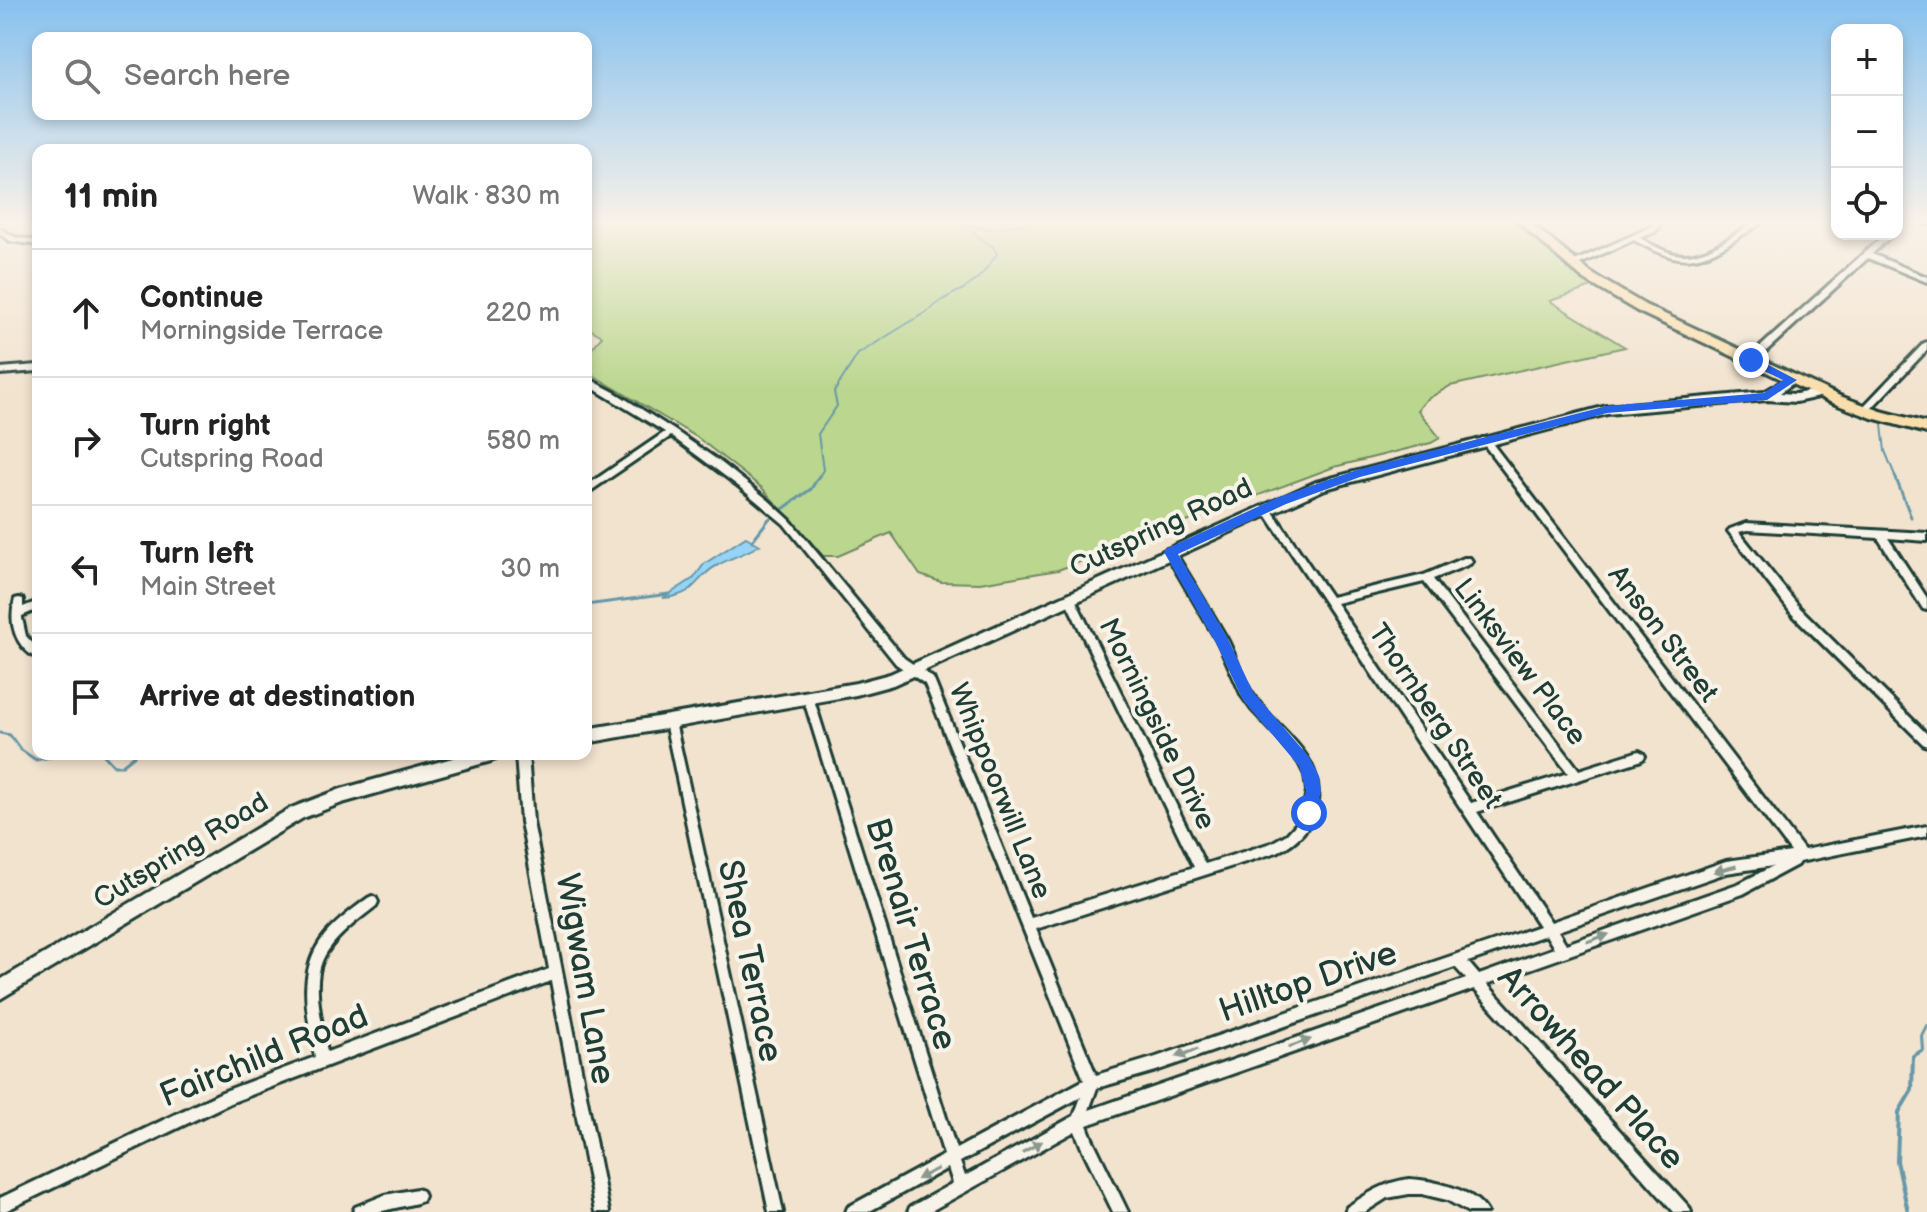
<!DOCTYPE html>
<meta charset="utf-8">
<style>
body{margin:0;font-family:"Balsamiq Sans",sans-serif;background:#f2f2f2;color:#222}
.controls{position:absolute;right:24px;top:24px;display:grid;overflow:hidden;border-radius:16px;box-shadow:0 4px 12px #0003}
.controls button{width:72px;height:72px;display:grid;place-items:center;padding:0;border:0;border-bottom:2px solid #e0e0e0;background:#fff;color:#222;font:40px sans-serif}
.stop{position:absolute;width:24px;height:24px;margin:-18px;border:6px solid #2563eb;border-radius:50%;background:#fff}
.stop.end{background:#2563eb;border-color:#fff;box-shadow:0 2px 8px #0008}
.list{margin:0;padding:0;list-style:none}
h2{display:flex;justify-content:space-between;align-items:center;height:104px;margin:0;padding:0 32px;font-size:34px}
h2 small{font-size:26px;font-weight:400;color:#767676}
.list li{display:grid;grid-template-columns:52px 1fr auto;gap:24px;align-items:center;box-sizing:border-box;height:128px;padding:0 32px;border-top:2px solid #e0e0e0}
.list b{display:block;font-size:30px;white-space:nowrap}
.list p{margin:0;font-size:26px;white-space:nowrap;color:#767676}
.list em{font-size:26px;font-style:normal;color:#767676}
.icon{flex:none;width:44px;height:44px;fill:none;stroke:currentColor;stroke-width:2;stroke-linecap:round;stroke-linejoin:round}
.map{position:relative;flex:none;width:1927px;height:1212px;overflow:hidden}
.search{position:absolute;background:#fff;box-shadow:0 4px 12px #0003;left:32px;top:32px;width:560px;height:88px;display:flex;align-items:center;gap:20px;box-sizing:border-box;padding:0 28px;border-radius:16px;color:#767676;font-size:30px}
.panel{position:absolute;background:#fff;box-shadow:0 4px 12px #0003;left:32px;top:144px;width:560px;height:616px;border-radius:16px}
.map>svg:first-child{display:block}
.green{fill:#bbd68e;stroke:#6d8a61;stroke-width:2}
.water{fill:#95d4f6;stroke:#6698a8;stroke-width:2}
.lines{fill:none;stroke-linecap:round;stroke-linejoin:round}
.stream-far2{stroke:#6698a8;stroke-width:2}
.stream-far1{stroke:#6698a8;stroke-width:3}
.stream{stroke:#6698a8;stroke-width:4}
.street-casing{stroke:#1f3d34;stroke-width:6}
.secondary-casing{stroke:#1f3d34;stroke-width:6}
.primary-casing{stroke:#1f3d34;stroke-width:6}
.street{fill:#f7f3e8;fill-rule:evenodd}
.secondary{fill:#f7f3e8;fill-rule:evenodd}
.primary{fill:#f9deab;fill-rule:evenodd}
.oneway{fill:#8b988e}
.route{fill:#2563eb}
.labels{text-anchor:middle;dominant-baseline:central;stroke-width:8;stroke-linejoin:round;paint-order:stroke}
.street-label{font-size:28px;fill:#1f3d34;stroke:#f7f3e8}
.near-street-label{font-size:34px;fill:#1f3d34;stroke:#f7f3e8}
</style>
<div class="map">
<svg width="1927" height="1212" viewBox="0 0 1927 1212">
<rect width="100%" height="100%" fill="#f2e3cf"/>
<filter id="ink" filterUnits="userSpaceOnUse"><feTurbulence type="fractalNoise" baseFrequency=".0125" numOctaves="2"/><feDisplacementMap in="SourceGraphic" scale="16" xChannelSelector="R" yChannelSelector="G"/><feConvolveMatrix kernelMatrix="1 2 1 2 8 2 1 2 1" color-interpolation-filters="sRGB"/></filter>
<g filter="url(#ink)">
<!-- green -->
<path class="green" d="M586 221H943L991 229 1039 221H1513L1592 287 1550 301 1625 347 1450 386 1426 400 1418 410 1440 438 1431 443 1334 467 1058 570 980 583 941 582 920 575 891 533 838 556H823L762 488 698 438 586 371V356L602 336 586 327Z"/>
<!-- water -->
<path class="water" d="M746 537 760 545C747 553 732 557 718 565 694 577 699 595 663 598L694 578 704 564Z"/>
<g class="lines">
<!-- stream-far2 -->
<path class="stream-far2" d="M1882 425 1885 451 1896 478
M818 478 823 470 818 434 837 406 834 392 858 354 931 309C942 298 952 295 965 288 979 280 988 267 997 254L993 247 957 221"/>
<!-- stream-far1 -->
<path class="stream-far1" d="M1895 476 1911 517
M752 541 769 519 811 489 819 476
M586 605 669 594
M0 733 10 735 20 749 36 760 64 754
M103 754 114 766H121L136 754"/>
<!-- stream -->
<path class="stream" d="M1908 1212 1897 1161 1899 1112 1912 1090 1913 1056 1923 1050 1922 1036 1927 1026"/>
<defs>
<path id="street" d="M1652 221H1658L1659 227 1655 232 1640 238C1651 244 1662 251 1675 254 1704 260 1732 235 1756 221H1764C1755 228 1745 233 1736 239 1694 266 1678 264 1634 240L1575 266H1572L1568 264 1649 228 1651 227Z
M1920 221H1927V224Z
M0 229 15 237 38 241V245L10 241 0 234Z
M1885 234H1893L1872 254 1927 277V282L1868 258 1754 362H1748V358Z
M1927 342V350L1867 413H1861L1860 411 1861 409 1924 343Z
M38 365V371L0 374V368Z
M586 377 616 393 674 430 719 461 767 499 790 520 904 658 933 678 1031 918 1194 867 1065 599 1066 596H1074L1075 599 1205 864 1271 843 1287 834 1296 824 1302 815 1307 791 1305 775 1299 763 1289 749 1252 710 1242 696 1219 644 1165 552 1167 549H1173C1191 579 1210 609 1227 639 1236 656 1240 674 1250 690 1274 730 1328 753 1316 807 1311 829 1296 843 1277 852L1036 929 1096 1075 1156 1057 1539 926 1263 510 1261 508 1263 506H1269L1331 597 1424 575 1464 558H1470L1472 561 1470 564 1433 579 1579 770 1639 751 1643 753 1645 756 1643 759 1639 761 1477 812 1551 922 1726 861 1791 852 1482 442 1481 440 1482 438H1488L1804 850 1927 826V836L1799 862 1797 865 1743 894 1487 984 1689 1207 1691 1212H1674L1474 989 1087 1125 1092 1138 1128 1212H1113L1081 1146 1075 1131 929 1212H908L910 1207 953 1183 948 1168 868 1212H846L848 1207 944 1155 803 697 804 694 808 693 812 694 813 697 956 1149 1084 1080 925 684 896 664 784 524 737 485 671 436 586 494V486L665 432 586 384ZM1424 582 1568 773 1471 803 1336 603ZM1773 866 1740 883 1566 944 1558 931 1726 873ZM1546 935 1554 948 1479 975 1468 962ZM1455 967 1466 979 1089 1110 1097 1088 1156 1071ZM1081 1097 1074 1116 965 1176 960 1162Z
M1746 523 1927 533V541L1888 538 1927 598V610L1923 609 1878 538 1747 530 1739 532 1800 608 1927 734V746L1923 744 1792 614 1728 531 1730 529Z
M19 598 23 599V607L38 601V609L22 616V618L26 636 38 649V659C15 647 8 623 15 599Z
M670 717 674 719 675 722 783 1212H769L665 722 666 719Z
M516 754H528L533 822 609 1212H595L551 981 230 1103 5 1211 0 1212V1198L222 1092 315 1057C308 1015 295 972 325 935 337 921 353 909 368 898L372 896 376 898 378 902 376 906C357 921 334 937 323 959 311 985 323 1026 327 1052L549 969 521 822Z
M1409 1179C1432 1180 1475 1189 1487 1212H1468L1447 1200 1422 1194H1409L1387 1198 1365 1212H1345L1347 1207C1367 1194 1385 1182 1409 1179Z
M417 1189 422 1191 424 1196 422 1201 417 1203 378 1212H353L355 1207 385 1195Z"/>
<path id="secondary" d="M1791 376 1797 380 1780 393 1796 394 1819 389 1825 393 1823 396 1796 402 1767 400 1607 414 1325 489 893 685 856 695 586 743V729L856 683 890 674 1316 482 1607 406 1764 392Z
M467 754H499L496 759 491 761 342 803 303 818 0 999V980L291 808 341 789Z"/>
<path id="primary" d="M1517 221H1528L1591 273 1645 305 1840 396 1881 411 1927 423V433L1872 418 1830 402 1637 311 1583 279Z"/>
</defs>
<!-- street casing -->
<use href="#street" class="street-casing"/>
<!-- secondary casing -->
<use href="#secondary" class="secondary-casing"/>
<!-- primary casing -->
<use href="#primary" class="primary-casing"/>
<!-- street -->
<use href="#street" class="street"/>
<!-- secondary -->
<use href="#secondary" class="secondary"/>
<!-- primary -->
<use href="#primary" class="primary"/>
</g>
<!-- one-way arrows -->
<defs><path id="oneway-solid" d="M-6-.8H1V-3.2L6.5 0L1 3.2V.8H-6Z" transform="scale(2)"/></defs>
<g class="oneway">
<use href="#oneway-solid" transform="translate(1725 869) rotate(166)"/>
<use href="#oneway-solid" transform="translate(1598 938) rotate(-19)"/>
<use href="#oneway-solid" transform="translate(1300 1043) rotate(-19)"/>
<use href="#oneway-solid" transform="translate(1187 1053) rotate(161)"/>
<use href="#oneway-solid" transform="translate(1032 1147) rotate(-29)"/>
<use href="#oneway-solid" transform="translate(927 1174) rotate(153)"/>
</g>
</g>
<!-- sky -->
<linearGradient id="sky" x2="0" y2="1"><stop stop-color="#87c1ee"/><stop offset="0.57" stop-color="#f9f2e9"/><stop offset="1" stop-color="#f9f2e9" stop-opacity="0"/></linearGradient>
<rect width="1927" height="390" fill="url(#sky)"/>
<!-- route -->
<path class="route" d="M1747 358H1755L1797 380 1767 400 1607 413 1360 477 1286 504 1178 554 1228 639 1253 692 1309 757 1319 776 1321 791 1314 818H1304L1302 813 1306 791 1299 766 1243 700 1217 645 1164 552 1166 549 1277 498 1357 470 1607 406 1764 393 1783 380 1747 363Z"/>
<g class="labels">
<!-- street labels -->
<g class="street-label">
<text transform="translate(1161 528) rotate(-25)">Cutspring Road</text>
<text transform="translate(1663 634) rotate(53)">Anson Street</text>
<text transform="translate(1520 662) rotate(53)">Linksview Place</text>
<text transform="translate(1435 716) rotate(56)">Thornberg Street</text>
<text transform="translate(1157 724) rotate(64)">Morningside Drive</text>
<text transform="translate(1000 791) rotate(68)">Whippoorwill Lane</text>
<text transform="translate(181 851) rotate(-31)">Cutspring Road</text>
</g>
<!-- near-street labels -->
<g class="near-street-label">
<text transform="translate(911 934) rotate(73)">Brenair Terrace</text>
<text transform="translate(750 961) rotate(78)">Shea Terrace</text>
<text transform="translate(585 979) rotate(80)">Wigwam Lane</text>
<text transform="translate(1308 982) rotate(-19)">Hilltop Drive</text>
<text transform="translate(264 1056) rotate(-22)">Fairchild Road</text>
<text transform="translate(1591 1068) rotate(48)">Arrowhead Place</text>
</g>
</g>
</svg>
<div class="controls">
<button>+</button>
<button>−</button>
<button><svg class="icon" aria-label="locate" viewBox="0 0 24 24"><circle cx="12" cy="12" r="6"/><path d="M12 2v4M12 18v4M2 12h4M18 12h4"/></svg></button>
</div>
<div class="stop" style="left:1309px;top:813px"></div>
<div class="stop end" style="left:1751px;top:360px"></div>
<div class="search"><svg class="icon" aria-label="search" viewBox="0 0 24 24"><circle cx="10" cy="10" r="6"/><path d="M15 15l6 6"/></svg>Search here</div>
<section class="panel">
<h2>11 min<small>Walk · 830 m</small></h2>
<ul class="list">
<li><svg class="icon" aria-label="ahead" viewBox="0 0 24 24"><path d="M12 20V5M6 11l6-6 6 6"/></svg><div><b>Continue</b><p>Morningside Terrace</p></div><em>220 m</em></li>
<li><svg class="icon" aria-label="right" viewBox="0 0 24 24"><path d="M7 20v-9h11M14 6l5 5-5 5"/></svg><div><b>Turn right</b><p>Cutspring Road</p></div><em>580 m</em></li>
<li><svg class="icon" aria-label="left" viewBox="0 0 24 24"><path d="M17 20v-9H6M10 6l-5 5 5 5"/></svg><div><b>Turn left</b><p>Main Street</p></div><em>30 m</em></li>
<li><svg class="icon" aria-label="arrive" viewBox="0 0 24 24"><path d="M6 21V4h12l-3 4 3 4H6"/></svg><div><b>Arrive at destination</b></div></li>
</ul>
</section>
</div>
